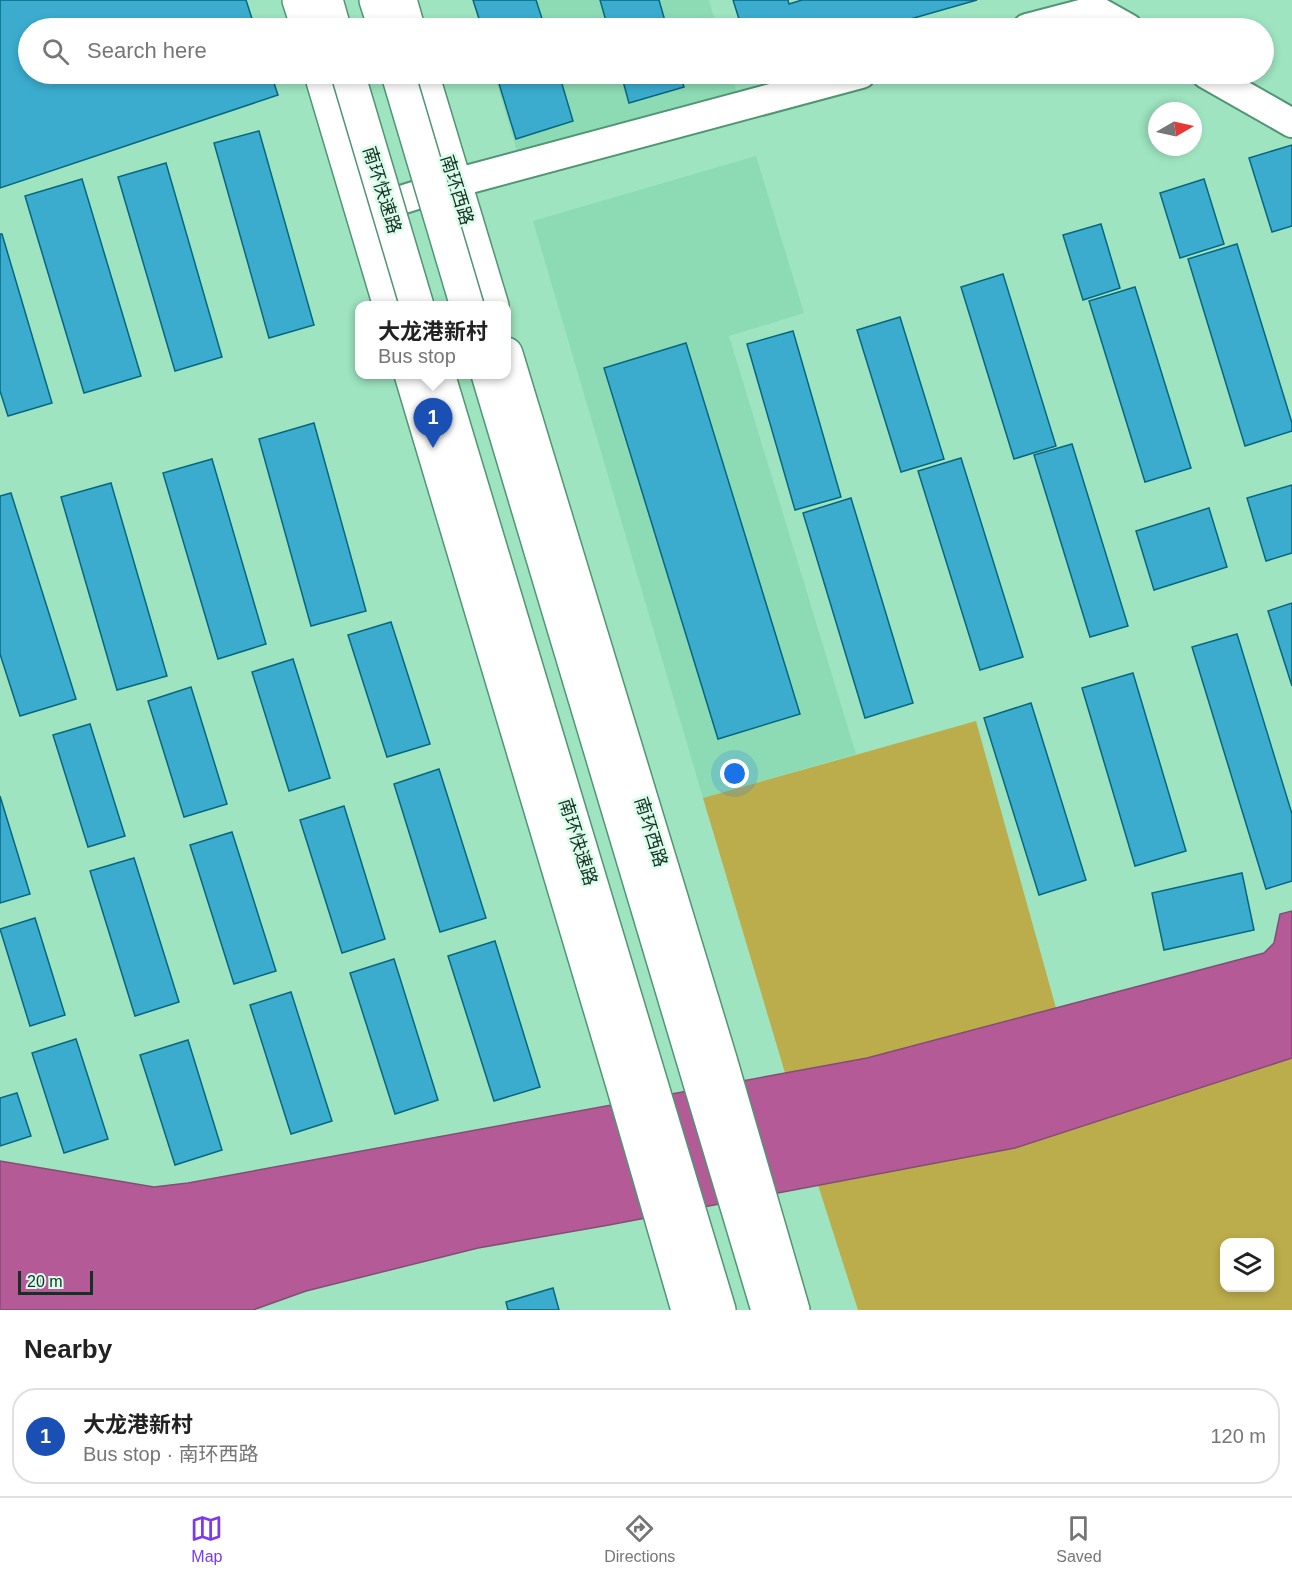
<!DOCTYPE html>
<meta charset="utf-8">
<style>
body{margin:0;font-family:Arial,"Noto Sans SC",sans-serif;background:#f6f6f6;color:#222}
.controls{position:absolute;right:18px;bottom:18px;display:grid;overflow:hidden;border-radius:12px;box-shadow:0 3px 9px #0003}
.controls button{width:54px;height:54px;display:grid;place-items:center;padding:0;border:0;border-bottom:2px solid #e0e0e0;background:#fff;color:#222;font:30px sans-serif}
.compass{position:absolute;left:1148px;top:102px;width:54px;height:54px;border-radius:50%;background:#fff;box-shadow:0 3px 9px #0003;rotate:81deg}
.scale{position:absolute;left:18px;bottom:15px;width:75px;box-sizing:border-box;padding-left:6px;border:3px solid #153124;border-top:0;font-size:16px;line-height:21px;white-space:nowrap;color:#153124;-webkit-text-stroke:4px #dafcea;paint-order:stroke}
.you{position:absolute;left:735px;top:774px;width:21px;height:21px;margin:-15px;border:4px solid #fff;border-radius:50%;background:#1a73e8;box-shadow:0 0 0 9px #1a73e833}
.badge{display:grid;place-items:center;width:39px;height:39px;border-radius:50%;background:#7c3aed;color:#fff;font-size:20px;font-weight:700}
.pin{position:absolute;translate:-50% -50px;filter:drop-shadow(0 2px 3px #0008)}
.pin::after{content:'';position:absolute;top:32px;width:21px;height:18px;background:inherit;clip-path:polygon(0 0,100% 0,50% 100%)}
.popup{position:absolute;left:355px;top:301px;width:156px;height:78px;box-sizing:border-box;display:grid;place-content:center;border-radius:12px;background:#fff;filter:drop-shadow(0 2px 4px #0005);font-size:20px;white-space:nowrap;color:#767676}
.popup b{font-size:22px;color:#222}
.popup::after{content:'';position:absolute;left:50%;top:100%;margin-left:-12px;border:12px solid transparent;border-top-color:#fff}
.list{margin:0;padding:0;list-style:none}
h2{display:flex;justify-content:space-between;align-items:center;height:78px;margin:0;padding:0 24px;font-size:26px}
h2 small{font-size:20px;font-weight:400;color:#767676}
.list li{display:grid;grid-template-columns:39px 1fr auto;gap:18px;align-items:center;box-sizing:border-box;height:96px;margin:0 12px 12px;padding:0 12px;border:2px solid #e0e0e0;border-radius:24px}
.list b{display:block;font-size:22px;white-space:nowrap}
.list p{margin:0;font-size:20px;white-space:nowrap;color:#767676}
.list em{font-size:20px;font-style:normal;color:#767676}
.icon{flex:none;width:33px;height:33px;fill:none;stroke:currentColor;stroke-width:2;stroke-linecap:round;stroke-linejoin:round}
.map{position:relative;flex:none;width:1292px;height:1310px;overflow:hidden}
.search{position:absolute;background:#fff;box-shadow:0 3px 9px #0003;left:18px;right:18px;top:18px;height:66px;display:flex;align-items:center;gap:15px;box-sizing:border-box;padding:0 21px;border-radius:33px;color:#767676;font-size:22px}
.sheet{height:186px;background:#fff}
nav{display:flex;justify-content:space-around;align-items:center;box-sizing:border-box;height:84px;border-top:2px solid #e0e0e0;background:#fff;font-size:16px;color:#767676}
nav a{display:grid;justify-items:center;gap:3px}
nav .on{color:#7c3aed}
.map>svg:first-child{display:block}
.built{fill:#8cdbb4}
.green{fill:#bbad4c;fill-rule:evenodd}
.water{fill:#b45a96;stroke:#844e74;stroke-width:1.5}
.building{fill:#3bacce;stroke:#07677f;stroke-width:1.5}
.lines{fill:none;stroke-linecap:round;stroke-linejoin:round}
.tertiary-casing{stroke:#519574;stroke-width:32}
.primary-casing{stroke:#519574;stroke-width:36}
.trunk-casing{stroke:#519574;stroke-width:36}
.tertiary{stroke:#fff;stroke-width:28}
.primary{stroke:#fff;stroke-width:33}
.trunk{stroke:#fff;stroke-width:33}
.trunk-bridge-casing{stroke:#519574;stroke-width:36;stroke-linecap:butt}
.trunk-bridge{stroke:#fff;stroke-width:33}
.labels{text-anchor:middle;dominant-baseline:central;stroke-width:5;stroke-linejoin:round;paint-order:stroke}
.street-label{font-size:18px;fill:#153124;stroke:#dafcea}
</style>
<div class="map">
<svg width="1292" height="1310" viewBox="0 0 1292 1310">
<rect width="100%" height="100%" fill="#9ee4c0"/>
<!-- built -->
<path class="built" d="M472 0H709L717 28H481Z
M494 74H731L741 105 520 162Z
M756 156 804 313 729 336 856 754 703 798 533 221Z"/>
<!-- green -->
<path class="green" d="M976 721 1056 1008 867 1058 785 1073 703 798Z
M1292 1058V1310H858L818 1185 1015 1148ZM1224 1242H1270V1288H1224Z"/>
<!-- water -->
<path class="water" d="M1292 911V1058L1015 1148 609 1225 478 1248 306 1291 253 1310H0V1161L154 1187 188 1183 867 1058 1264 953 1274 943 1280 914Z"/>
<!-- building -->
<path class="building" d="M0 0H246L255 28H28V74H271L278 95 0 188Z
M473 0H536L545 28H482Z
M600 0H659L667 28H608Z
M733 0H788L789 4 802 0H977L879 28H728L726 22 739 19Z
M496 74H559L573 121 516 139Z
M621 74H680L684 87 629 103Z
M259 131 314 325 269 338 214 143Z
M1292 145V226L1272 232 1249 158Z
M166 163 222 357 175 371 118 177Z
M82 179 141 376 84 393 25 196Z
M1204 179 1224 244 1180 258 1160 193Z
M1101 224 1120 288 1083 300 1063 235Z
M0 234H2L52 403 8 416 0 391Z
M1237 244 1292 423V431L1245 446 1188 259Z
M1003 274 1056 446 1014 459 961 287Z
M1135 287 1191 468 1145 482 1089 301Z
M900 317 944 459 901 472 857 330Z
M793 331 841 497 795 510 747 344Z
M686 343 800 714 718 739 604 368Z
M314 423 366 611 311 626 259 439Z
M1072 444 1128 626 1090 637 1034 455Z
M961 458 1023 657 980 670 918 471Z
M212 459 266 644 218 659 163 473Z
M111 483 167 676 117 690 61 497Z
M1292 485V553L1266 561 1247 498Z
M11 493 76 699 20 716 0 654V496Z
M851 498 913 703 865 718 803 513Z
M1209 508 1227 567 1154 590 1136 531Z
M1292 603V686L1268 611Z
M391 622 430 744 387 757 348 635Z
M1237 634 1292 814V881L1266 889 1192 647Z
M293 659 330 778 289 791 252 672Z
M1133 673 1186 851 1135 866 1082 688Z
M191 687 227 804 184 817 148 701Z
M1031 703 1086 880 1039 895 984 718Z
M90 724 125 836 88 847 53 735Z
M439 769 486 918 440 932 394 784Z
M0 796 30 894 0 903Z
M344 806 385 939 342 953 300 820Z
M232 832 276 971 234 984 190 845Z
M134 858 179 1002 135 1016 90 871Z
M1242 873 1254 930 1164 950 1152 893Z
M35 918 65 1015 30 1026 0 929Z
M495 941 540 1087 494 1101 448 956Z
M394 959 438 1100 395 1114 350 973Z
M291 992 332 1121 291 1134 250 1005Z
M76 1039 108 1139 64 1153 32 1053Z
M188 1040 222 1150 175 1165 140 1055Z
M17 1093 31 1136 0 1146V1098Z
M553 1288 559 1310H508L506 1302Z"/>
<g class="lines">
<defs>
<path id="tertiary" d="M1027 28 1096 10 1128 28
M1206 74 1292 123
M366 211 455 183 861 74"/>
<path id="primary" d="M299 0 308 28
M400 0 408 28
M321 74 390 306
M422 74 492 306
M506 354 720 1059 793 1310
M411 374 622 1082 688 1310"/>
<path id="trunk" d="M326 0 334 28
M376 0 385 28
M438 374 719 1310
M488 374 768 1310"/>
</defs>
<!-- tertiary casing -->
<use href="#tertiary" class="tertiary-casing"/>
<!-- primary casing -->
<use href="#primary" class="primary-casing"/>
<!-- trunk casing -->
<use href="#trunk" class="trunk-casing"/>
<!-- tertiary -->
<use href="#tertiary" class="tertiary"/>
<!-- primary -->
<use href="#primary" class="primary"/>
<!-- trunk -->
<use href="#trunk" class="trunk"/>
<defs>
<path id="trunk-bridge" d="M348 74 417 306
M398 74 467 306"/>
</defs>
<!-- trunk-bridge casing -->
<use href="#trunk-bridge" class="trunk-bridge-casing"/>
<!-- trunk-bridge -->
<use href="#trunk-bridge" class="trunk-bridge"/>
</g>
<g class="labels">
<!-- street labels -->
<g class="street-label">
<text transform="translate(382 190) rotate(73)">南环快速路</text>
<text transform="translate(457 190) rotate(73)">南环西路</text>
<text transform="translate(651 832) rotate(73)">南环西路</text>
<text transform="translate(578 842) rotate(73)">南环快速路</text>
</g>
</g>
</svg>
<div class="controls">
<button><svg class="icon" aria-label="layers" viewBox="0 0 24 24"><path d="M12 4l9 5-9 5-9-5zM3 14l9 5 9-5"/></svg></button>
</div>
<svg class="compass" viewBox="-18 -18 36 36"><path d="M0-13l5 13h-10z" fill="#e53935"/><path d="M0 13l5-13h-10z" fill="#767676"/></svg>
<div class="scale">20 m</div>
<div class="you"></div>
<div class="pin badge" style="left:433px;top:448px;background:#1a4fb4">1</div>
<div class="popup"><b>大龙港新村</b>Bus stop</div>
<div class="search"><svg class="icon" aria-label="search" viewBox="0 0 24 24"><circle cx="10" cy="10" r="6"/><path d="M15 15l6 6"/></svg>Search here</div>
</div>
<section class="sheet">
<h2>Nearby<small></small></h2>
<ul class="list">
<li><span class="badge" style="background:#1a4fb4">1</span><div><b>大龙港新村</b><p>Bus stop · 南环西路</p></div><em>120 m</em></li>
</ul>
</section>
<nav>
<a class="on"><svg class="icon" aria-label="map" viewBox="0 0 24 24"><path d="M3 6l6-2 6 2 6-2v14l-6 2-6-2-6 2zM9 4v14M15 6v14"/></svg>Map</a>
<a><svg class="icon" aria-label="directions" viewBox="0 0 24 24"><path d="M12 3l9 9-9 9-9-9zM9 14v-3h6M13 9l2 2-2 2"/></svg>Directions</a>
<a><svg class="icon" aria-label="saved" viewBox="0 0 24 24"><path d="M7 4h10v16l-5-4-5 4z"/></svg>Saved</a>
</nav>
